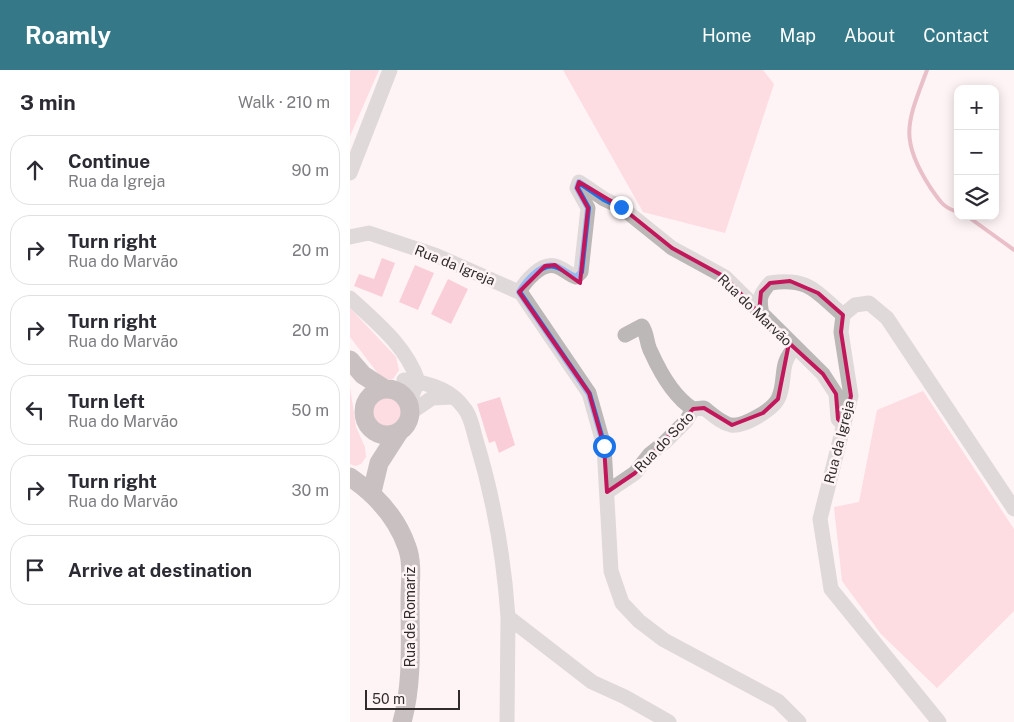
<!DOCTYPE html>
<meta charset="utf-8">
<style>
body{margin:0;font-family:"Public Sans",sans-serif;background:#f2f2f3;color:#2b2b33}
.controls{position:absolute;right:15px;top:15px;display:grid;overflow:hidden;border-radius:10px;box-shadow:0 2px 12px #0003}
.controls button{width:45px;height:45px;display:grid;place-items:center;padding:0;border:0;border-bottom:1px solid #e1e1e2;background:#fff;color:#2b2b33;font:25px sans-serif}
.scale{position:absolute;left:15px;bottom:12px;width:95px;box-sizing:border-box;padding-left:5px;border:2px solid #302c2d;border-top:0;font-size:14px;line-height:18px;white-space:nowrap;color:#302c2d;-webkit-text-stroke:4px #fef4f6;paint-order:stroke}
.stop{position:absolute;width:15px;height:15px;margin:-11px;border:4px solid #1a73e8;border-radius:50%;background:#fff}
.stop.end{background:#1a73e8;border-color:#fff;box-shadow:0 1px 5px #0008}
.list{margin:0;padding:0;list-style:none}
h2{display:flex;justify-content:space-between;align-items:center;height:65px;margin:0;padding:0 20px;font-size:21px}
h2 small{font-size:16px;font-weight:400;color:#7c7c81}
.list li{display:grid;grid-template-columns:32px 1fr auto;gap:15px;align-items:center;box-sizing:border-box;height:70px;margin:0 10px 10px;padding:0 10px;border:1px solid #e1e1e2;border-radius:20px}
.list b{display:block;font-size:19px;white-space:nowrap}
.list p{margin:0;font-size:16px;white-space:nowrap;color:#7c7c81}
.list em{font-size:16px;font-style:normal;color:#7c7c81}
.icon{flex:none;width:28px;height:28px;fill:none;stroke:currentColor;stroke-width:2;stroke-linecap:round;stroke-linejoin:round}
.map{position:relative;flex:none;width:664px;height:652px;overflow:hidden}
header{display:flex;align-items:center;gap:30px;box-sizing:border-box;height:70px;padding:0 25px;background:#357988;color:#fff}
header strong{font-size:24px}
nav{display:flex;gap:28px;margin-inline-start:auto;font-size:18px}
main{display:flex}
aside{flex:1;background:#fff}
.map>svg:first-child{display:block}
.green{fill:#fdbecb}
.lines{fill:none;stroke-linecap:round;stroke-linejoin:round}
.stream{stroke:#d17f92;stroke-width:4}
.building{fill:#f6a1b4}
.minor{stroke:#bcb8b8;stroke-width:15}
.major{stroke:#8a8284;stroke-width:19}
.route{stroke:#1a73e8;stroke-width:6}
.marked{fill:none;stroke:#c2185b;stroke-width:4;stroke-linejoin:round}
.labels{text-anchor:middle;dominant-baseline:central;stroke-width:5;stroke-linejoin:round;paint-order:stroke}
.street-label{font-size:14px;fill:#302c2d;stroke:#fef4f6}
</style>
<header>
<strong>Roamly</strong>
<nav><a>Home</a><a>Map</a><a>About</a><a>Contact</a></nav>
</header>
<main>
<aside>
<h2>3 min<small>Walk · 210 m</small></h2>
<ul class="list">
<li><svg class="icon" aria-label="ahead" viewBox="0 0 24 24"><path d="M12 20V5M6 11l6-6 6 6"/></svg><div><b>Continue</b><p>Rua da Igreja</p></div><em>90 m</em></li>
<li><svg class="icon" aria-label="right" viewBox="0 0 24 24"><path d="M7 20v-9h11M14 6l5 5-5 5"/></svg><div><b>Turn right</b><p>Rua do Marvão</p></div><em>20 m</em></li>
<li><svg class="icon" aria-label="right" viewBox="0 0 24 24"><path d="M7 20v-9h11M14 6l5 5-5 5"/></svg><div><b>Turn right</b><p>Rua do Marvão</p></div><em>20 m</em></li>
<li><svg class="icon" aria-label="left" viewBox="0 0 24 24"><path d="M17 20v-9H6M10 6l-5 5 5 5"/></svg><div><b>Turn left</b><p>Rua do Marvão</p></div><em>50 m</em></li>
<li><svg class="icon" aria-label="right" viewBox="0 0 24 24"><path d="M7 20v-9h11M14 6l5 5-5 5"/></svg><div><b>Turn right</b><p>Rua do Marvão</p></div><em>30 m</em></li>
<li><svg class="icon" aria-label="arrive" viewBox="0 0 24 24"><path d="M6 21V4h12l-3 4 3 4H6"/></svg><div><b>Arrive at destination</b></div></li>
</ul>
</aside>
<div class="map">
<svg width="664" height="652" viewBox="0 0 664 652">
<rect width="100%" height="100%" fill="#fef4f6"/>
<!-- green -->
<path class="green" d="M0 0H29L0 66Z
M213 0H413L424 14 375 163 293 142Z
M0 238 46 287 49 300 43 309 33 310 0 267Z
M0 317 6 357 15 377 16 387 11 394 5 396 0 394Z
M573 321 664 459V541L587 618 531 564 492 511 484 437 509 432 527 340Z
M22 342a16 16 0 1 1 32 0a16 16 0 1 1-32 0Z"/>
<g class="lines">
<!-- stream -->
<path class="stream" d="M577 0C558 51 548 68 580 117 589 130 593 138 608 142
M617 146 664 180"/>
</g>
<!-- building -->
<path class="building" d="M32 188 45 193 32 227 4 216 9 204 24 209Z
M65 195 84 203 68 240 49 232Z
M98 209 118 219 101 254 81 244Z
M150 327 165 375 149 383 145 371 139 373 127 334Z"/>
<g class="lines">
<!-- minor -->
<path class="minor" d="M0 103 40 0
M0 167 19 163 85 185 171 223 239 323 254 376 261 501 272 533 289 551 314 570 428 631 449 652
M169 222C175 212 191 192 205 196 213 198 218 204 226 207L231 202 238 138 227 118 229 112 254 129 271 137 322 178 375 207 473 304 486 324 488 349 494 355
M0 228C27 253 56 276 68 311L59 333
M412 245C409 229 409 225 420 213 459 207 466 222 493 245
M275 265 292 256C298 265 296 273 301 282 310 302 324 327 343 339
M54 310C75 312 101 319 114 338 121 346 123 360 126 370 143 426 154 488 158 547L242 612 275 627 319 652
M343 339 354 338C362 344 371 353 381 355 394 357 422 340 428 329 437 311 428 293 445 278
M60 343 82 328 103 327
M257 422 285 403 300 384 315 372 336 351 343 339
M157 652 158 547
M589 652 481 519 470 449 501 326 491 262 493 245 505 235 519 233 537 248 664 439"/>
<!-- major -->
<path class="major" d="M0 290 13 305 35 319
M14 342a23 23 0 1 1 46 0a23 23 0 1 1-46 0Z
M0 407C25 424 47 448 57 477 63 493 60 513 60 530 60 571 63 613 52 652
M22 422 29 393 49 362"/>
</g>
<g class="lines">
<!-- route -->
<path class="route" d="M254 376 239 324 169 222C175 212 191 192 205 196 213 198 218 204 226 207L231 202 238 138 227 118 229 112 254 129 271 137"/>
</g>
<!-- marked area -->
<path d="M0 0H664V652H0ZM229 112 271 137 322 178 375 207 409 243 411 222 420 213 440 211 468 223 493 245 491 262 501 326 494 355 488 349 486 324 473 304 439 273 428 329 413 343 382 355 354 338 343 339 285 403 257 422 254 376 239 323 169 222 195 196 205 195 230 213 238 138 227 118Z" fill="#fef4f6" fill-opacity=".55" fill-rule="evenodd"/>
<path class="marked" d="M229 112 271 137 322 178 375 207 409 243 411 222 420 213 440 211 468 223 493 245 491 262 501 326 494 355 488 349 486 324 473 304 439 273 428 329 413 343 382 355 354 338 343 339 285 403 257 422 254 376 239 323 169 222 195 196 205 195 230 213 238 138 227 118Z"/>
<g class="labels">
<!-- street labels -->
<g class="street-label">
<text transform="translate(105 195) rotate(22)">Rua da Igreja</text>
<text transform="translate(405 240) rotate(44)">Rua do Marvão</text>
<text transform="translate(314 372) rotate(-46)">Rua do Soto</text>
<text transform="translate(489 372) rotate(-76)">Rua da Igreja</text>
<text transform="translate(60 547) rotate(-90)">Rua de Romariz</text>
</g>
</g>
</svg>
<div class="controls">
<button>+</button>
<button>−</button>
<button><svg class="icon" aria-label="layers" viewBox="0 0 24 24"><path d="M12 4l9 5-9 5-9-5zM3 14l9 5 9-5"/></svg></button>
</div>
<div class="scale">50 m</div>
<div class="stop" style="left:254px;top:376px"></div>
<div class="stop end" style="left:271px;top:137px"></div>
</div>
</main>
